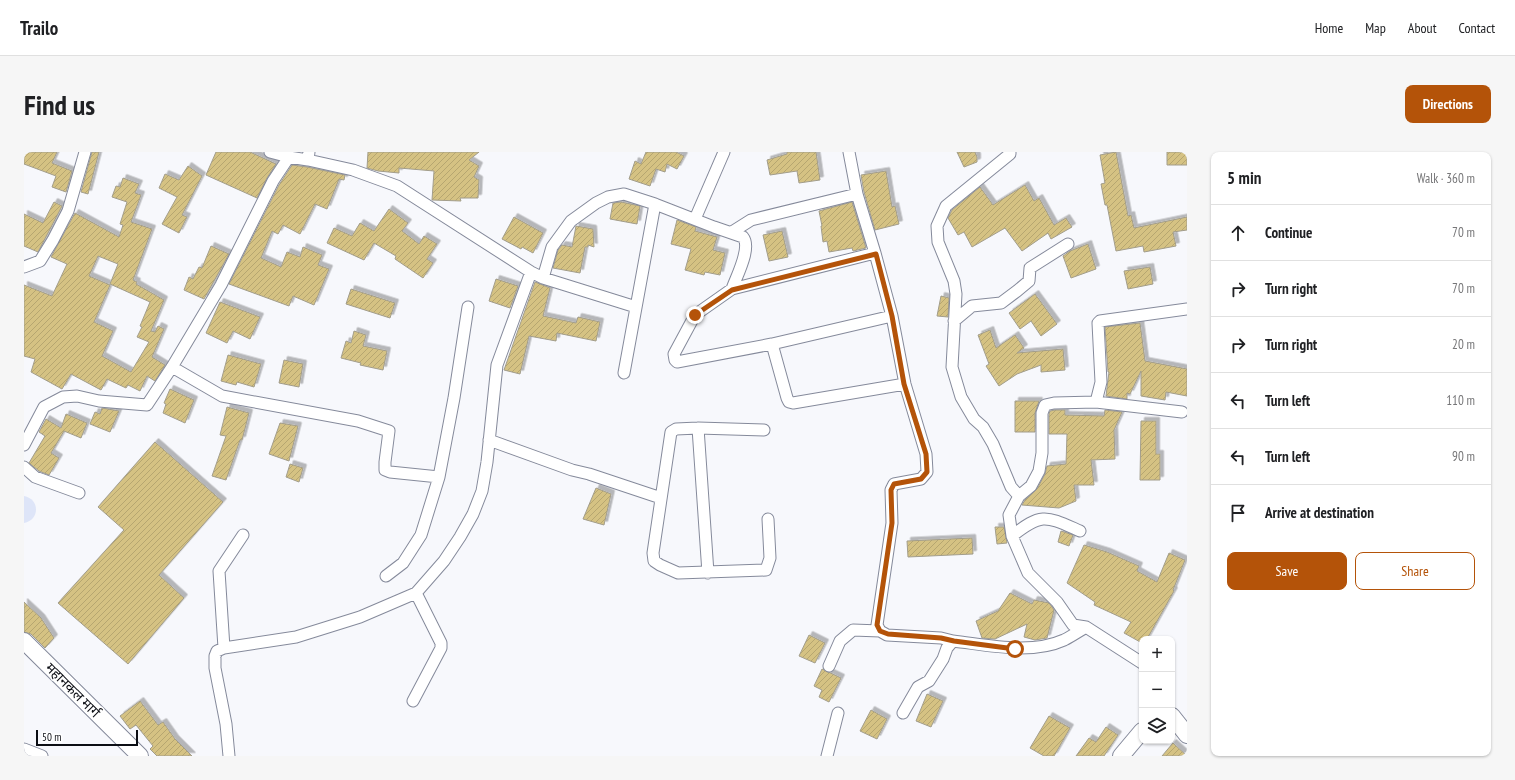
<!DOCTYPE html>
<meta charset="utf-8">
<style>
body{margin:0;font-family:"PT Sans Narrow","Noto Sans Devanagari",sans-serif;background:#f6f6f6;color:#202124}
.controls{position:absolute;right:12px;bottom:12px;display:grid;overflow:hidden;border-radius:8px;box-shadow:0 1px 3px #0004}
.controls button{width:36px;height:36px;display:grid;place-items:center;padding:0;border:0;border-bottom:1px solid #e0e0e0;background:#fff;color:#202124;font:20px sans-serif}
.scale{position:absolute;left:12px;bottom:10px;width:102px;box-sizing:border-box;padding-left:4px;border:2px solid #0c0e14;border-top:0;font-size:11px;line-height:14px;white-space:nowrap;color:#0c0e14;-webkit-text-stroke:3px #fff;paint-order:stroke}
.stop{position:absolute;width:12px;height:12px;margin:-9px;border:3px solid #b45309;border-radius:50%;background:#fff}
.stop.end{background:#b45309;border-color:#fff;box-shadow:0 1px 4px #0008}
.list{margin:0;padding:0;list-style:none}
h2{display:flex;justify-content:space-between;align-items:center;height:52px;margin:0;padding:0 16px;font-size:17px}
h2 small{font-size:13px;font-weight:400;color:#757577}
.list li{display:grid;grid-template-columns:26px 1fr auto;gap:12px;align-items:center;box-sizing:border-box;height:56px;padding:0 16px;border-top:1px solid #e0e0e0}
.list b{display:block;font-size:15px;white-space:nowrap}
.list em{font-size:13px;font-style:normal;color:#757577}
.actions{display:flex;gap:8px;padding:12px 16px}
.actions a{flex:1;padding:9px 0;border:1px solid #b45309;border-radius:8px;text-align:center;font-size:14px;color:#b45309}
.actions .main{background:#b45309;color:#fff}
.icon{flex:none;width:22px;height:22px;fill:none;stroke:currentColor;stroke-width:2;stroke-linecap:round;stroke-linejoin:round}
.map{position:relative;flex:none;width:1163px;height:604px;overflow:hidden;border-radius:8px}
header{display:flex;align-items:center;gap:24px;box-sizing:border-box;height:56px;padding:0 20px;background:#fff;border-bottom:1px solid #e0e0e0}
header strong{font-size:19px}
nav{display:flex;gap:22px;margin-inline-start:auto;font-size:14px}
.intro{display:flex;align-items:center;justify-content:space-between;box-sizing:border-box;height:96px;padding:0 24px}
h1{margin:0;font-size:28px}
.button{padding:10px 18px;border-radius:8px;background:#b45309;color:#fff;font-size:14px;font-weight:700}
main{display:flex;gap:24px;padding:0 24px}
aside{flex:1;background:#fff;border-radius:8px;box-shadow:0 1px 3px #0004}
.map>svg:first-child{display:block}
.green{fill:#dee5f8}
.building{fill:url(#building-hatch);stroke:#a29d8b;fill-rule:evenodd;filter:url(#shadow)}
.lines{fill:none;stroke-linecap:round;stroke-linejoin:round}
.street-casing{stroke:#858a9b;stroke-width:13}
.secondary-casing{stroke:#858a9b;stroke-width:18}
.street{stroke:#fff;stroke-width:11}
.secondary{stroke:#fff;stroke-width:16}
.route{stroke:#b45309;stroke-width:5}
.labels{text-anchor:middle;dominant-baseline:central;stroke-width:3;stroke-linejoin:round;paint-order:stroke}
.street-label{font-size:14px;fill:#0c0e14;stroke:#fff}
</style>
<header>
<strong>Trailo</strong>
<nav><a>Home</a><a>Map</a><a>About</a><a>Contact</a></nav>
</header>
<div class="intro"><h1>Find us</h1><a class="button">Directions</a></div>
<main>
<div class="map">
<svg width="1163" height="604" viewBox="0 0 1163 604">
<defs>
<pattern id="building-hatch" width="6" height="6" patternUnits="userSpaceOnUse"><rect width="6" height="6" fill="#d5c283"/><path d="M-1 1l2-2M0 6l6-6M5 7l2-2" fill="none" stroke="#b6a670"/></pattern>
<filter id="shadow"><feDropShadow dx="3.5" dy="-3.5" stdDeviation="0" flood-color="#0004"/></filter>
</defs>
<rect width="100%" height="100%" fill="#f7f8fc"/>
<!-- green -->
<path class="green" d="M0 344C16 347 16 368 0 371Z"/>
<!-- building -->
<path class="building" d="M0 0H33L28 11 48 19 42 40 28 35 32 24 0 12Z
M68 0H75L64 42 57 40Z
M192 0H226L252 12 243 26 233 46 182 23Z
M344 0H455L445 8 455 14 450 25 455 28 454 46H436L437 49 408 48 410 19 375 16V21L354 19 343 16Z
M622 0H652L660 4 653 17 643 12 641 20 632 17 626 34 605 27 611 9 617 12Z
M763 0H792L796 28 775 31 773 19 746 23 743 8 763 2Z
M933 0H951L953 5V10L940 15Z
M1092 0 1104 64 1107 63 1110 76 1163 65V78L1149 80 1152 94 1120 100 1119 94 1092 99 1083 53H1081L1077 32 1081 31 1076 3Z
M1143 0H1163V13H1143Z
M268 13 283 15 321 23 320 28 315 27 303 57 291 52 276 82 259 73 254 82 248 79 237 106 257 115 263 100 276 105 279 95 298 103 294 113 305 117 290 153 269 144 265 154 205 132 255 33Z
M164 14 178 24 158 63 163 65 155 81 138 72 153 45 135 36 141 22 155 28Z
M862 19 868 55 871 54 875 72 851 78 840 40 837 23Z
M99 26 115 32 111 41 117 43 107 70 128 77 109 128 113 130 112 132 140 148 127 179 131 180 134 174 140 177 128 205 141 213 131 229 123 224 116 239 104 233 102 236 83 227 77 238 47 222 38 237 7 220 11 207 0 204V133L28 144 43 112 27 105 51 61 95 85 99 73 96 72 103 50 88 45 92 34 96 35ZM74 104 94 112 86 132 126 150 116 174 118 175 113 185 125 190 107 220 78 204 89 179 70 170 86 133 65 124Z
M1001 33 1010 49 1015 46 1030 73 1042 66 1048 75 1027 87 1024 81 998 99 981 76 948 95 940 80 934 83 924 66 928 58 956 35 969 53Z
M30 50 38 54 37 56 14 100 0 94V62L19 71Z
M597 50 616 54 613 72 586 67 589 51Z
M828 50 842 96 829 99 828 96 805 100 803 89 799 90 797 74H798L795 59Z
M365 57 384 71 378 79 395 92 400 84 413 92 403 107 409 111 399 126 371 107 372 104 350 91 340 108 303 91 310 76 328 84 336 71 350 79Z
M490 65 519 81 509 101 498 95 497 97 478 87Z
M653 68 672 75 671 79 693 85 689 98 701 101 696 123 681 120 680 123 661 118 667 97 647 92Z
M552 74 569 77 570 95 564 93V95H561L556 121 529 116 534 98 538 93 548 95Z
M758 79 764 105 745 109 739 83Z
M1064 92 1072 117 1047 126 1039 104 1046 99Z
M187 94 205 102 180 147 160 138 165 125 169 127 175 115 178 116Z
M1126 115 1129 132 1104 137 1100 119Z
M472 127 494 134 486 156 465 149Z
M511 130 526 136 519 164 552 171 554 165 576 170 572 189 533 181 532 189 505 184 496 222 480 218Z
M327 137 371 151 366 166 322 152Z
M1011 142 1033 172 1017 184 1007 169 996 177 985 161Z
M917 144 925 146 924 165 913 164Z
M196 150 236 165 226 187 209 179 203 191 182 181Z
M1116 171 1121 209 1163 217V244L1142 240 1141 248 1117 244V219L1106 242 1103 241V247L1082 244 1085 220H1084L1081 175Z
M966 178 972 196 991 183 1000 196 993 201 1039 197 1041 218 1017 220V213L993 222 975 234 962 214 965 212 954 183Z
M330 179 342 183 339 194 363 199 359 218 336 213 337 211 317 206 322 189 327 191Z
M204 203 237 212 230 235 213 230 212 233 197 229Z
M260 208 279 212 275 235 255 231Z
M146 237 170 248 161 271 139 261 142 252 140 251Z
M991 249H1015L1011 261V280H991Z
M203 255 225 261 218 288H216L202 328 188 324 202 284 196 283Z
M78 256 95 259 86 280 66 272 71 260 76 262Z
M1031 258H1041V263L1080 264 1081 258 1098 260 1090 278 1091 307 1067 308 1070 333H1050L1052 349 1035 356 998 353 1001 348 1013 337 1021 322 1023 314 1042 312 1043 282H1025V262L1026 259Z
M42 262 63 271 57 286 40 279 27 301 35 306 25 323 15 319 5 311 21 284 15 280 22 267 37 276Z
M1117 269H1132V302H1136V328H1116Z
M256 271 274 274 265 309 245 302Z
M131 290 199 350 135 423 160 446 104 512 34 451 100 378 74 355Z
M266 312 279 316 275 330 262 325Z
M572 336 587 342 580 373 559 367Z
M971 375H980L983 391 973 392Z
M1037 379 1049 383 1045 394 1034 390Z
M948 386 949 402 884 405 883 389Z
M1060 393 1083 400 1115 414 1113 419 1133 430 1145 401 1161 408 1149 438 1150 439 1123 487H1118V491L1100 481 1107 470 1070 453 1071 450 1043 431Z
M986 441 1008 452 1010 448 1025 451 1028 455 1030 458 1023 486 1011 488 1000 485 1003 472 971 487 958 486 952 469 974 459Z
M0 450 17 466 30 486 21 496 7 482 0 480Z
M785 483 801 491 791 511 775 504Z
M798 517 817 526 805 550 795 545 798 538 790 534Z
M903 542 919 549 907 575 892 569Z
M116 549 134 573 139 570 151 587 168 604H133L126 597 129 594 112 573 106 577 96 564Z
M847 558 863 567 853 587 836 579Z
M1025 564 1046 576 1030 604H1020L1006 596Z
M1082 575 1094 583 1080 604H1052L1065 586 1072 590Z
M1149 591 1163 604H1138Z"/>
<g class="lines">
<defs>
<path id="street" d="M246 0 265 5
M825 0 833 42 851 101 868 164 881 232 902 302 903 320 897 327 870 332 867 338 868 371 853 473 856 479 863 483 917 486 929 489
M986 0V2L922 54 913 74 914 90 930 129 932 142 928 215 937 245 950 267 959 275 969 292 987 335 995 344
M284 8 329 18 373 34 507 120 519 126 612 155
M671 67 700 0
M708 80 727 68 833 42
M851 101 708 137 671 163 650 202 651 208 653 210 748 192 868 164
M0 115 16 109 29 88 44 59 61 0
M519 126 528 95 547 69 572 51 584 45 600 42 631 52 690 75 719 85C728 96 712 125 708 137
M930 169 948 154 977 151 993 139 1005 129 1006 116 1044 92
M748 192 763 246 765 250 769 251 881 232
M148 215 198 244 334 269 365 279 361 310V318L366 320 415 325
M600 221 631 52
M1072 250 1158 260
M674 276 684 421
M740 278 674 276 652 277 647 280 629 401 630 409 636 413 654 421 742 418 746 406 744 367
M465 288 548 318 565 322 637 346
M0 293 20 255 39 245 53 244 75 249 123 253 148 215 197 133 249 29 265 5 284 8 285 0
M0 315 11 325 55 341
M988 384C1018 360 1022 364 1056 379
M362 424 379 411 397 383 415 325 430 246 444 155
M200 496 195 419 219 383
M1118 511 1062 475 1049 473 1033 450 1004 421 988 384 985 363 995 344 1007 334 1015 319 1018 301V261L1021 253 1030 251 1072 250 1077 230 1074 171 1076 169 1163 157
M805 514 816 489 829 478 856 479
M389 549 417 496V491L392 441
M879 561 894 535 905 529 919 507 923 496 929 489C964 493 1007 503 1040 488 1048 484 1055 479 1062 475
M0 597 18 604
M205 604 202 572 191 516V504L193 499 200 496 272 485 336 465 392 441 420 409 436 385 449 362 458 339 463 310 473 213 507 120
M803 604 814 561"/>
<path id="secondary" d="M0 489 116 604
M1148 564 1163 583
M1097 604 1118 579"/>
</defs>
<!-- street casing -->
<use href="#street" class="street-casing"/>
<!-- secondary casing -->
<use href="#secondary" class="secondary-casing"/>
<!-- street -->
<use href="#street" class="street"/>
<!-- secondary -->
<use href="#secondary" class="secondary"/>
</g>
<g class="lines">
<!-- route -->
<path class="route" d="M671 163 708 138 852 102 868 164 880 232 902 302 903 320 897 327 870 332 867 338 868 371 853 473 856 479 864 482 917 486 930 489 991 497"/>
</g>
<g class="labels">
<!-- street labels -->
<g class="street-label">
<text transform="translate(49 538) rotate(45)">महानकल मार्ग</text>
</g>
</g>
</svg>
<div class="controls">
<button>+</button>
<button>−</button>
<button><svg class="icon" aria-label="layers" viewBox="0 0 24 24"><path d="M12 4l9 5-9 5-9-5zM3 14l9 5 9-5"/></svg></button>
</div>
<div class="scale">50 m</div>
<div class="stop" style="left:991px;top:497px"></div>
<div class="stop end" style="left:671px;top:163px"></div>
</div>
<aside>
<h2>5 min<small>Walk · 360 m</small></h2>
<ul class="list">
<li><svg class="icon" aria-label="ahead" viewBox="0 0 24 24"><path d="M12 20V5M6 11l6-6 6 6"/></svg><div><b>Continue</b></div><em>70 m</em></li>
<li><svg class="icon" aria-label="right" viewBox="0 0 24 24"><path d="M7 20v-9h11M14 6l5 5-5 5"/></svg><div><b>Turn right</b></div><em>70 m</em></li>
<li><svg class="icon" aria-label="right" viewBox="0 0 24 24"><path d="M7 20v-9h11M14 6l5 5-5 5"/></svg><div><b>Turn right</b></div><em>20 m</em></li>
<li><svg class="icon" aria-label="left" viewBox="0 0 24 24"><path d="M17 20v-9H6M10 6l-5 5 5 5"/></svg><div><b>Turn left</b></div><em>110 m</em></li>
<li><svg class="icon" aria-label="left" viewBox="0 0 24 24"><path d="M17 20v-9H6M10 6l-5 5 5 5"/></svg><div><b>Turn left</b></div><em>90 m</em></li>
<li><svg class="icon" aria-label="arrive" viewBox="0 0 24 24"><path d="M6 21V4h12l-3 4 3 4H6"/></svg><div><b>Arrive at destination</b></div></li>
</ul>
<div class="actions"><a class="main">Save</a><a>Share</a></div>
</aside>
</main>
